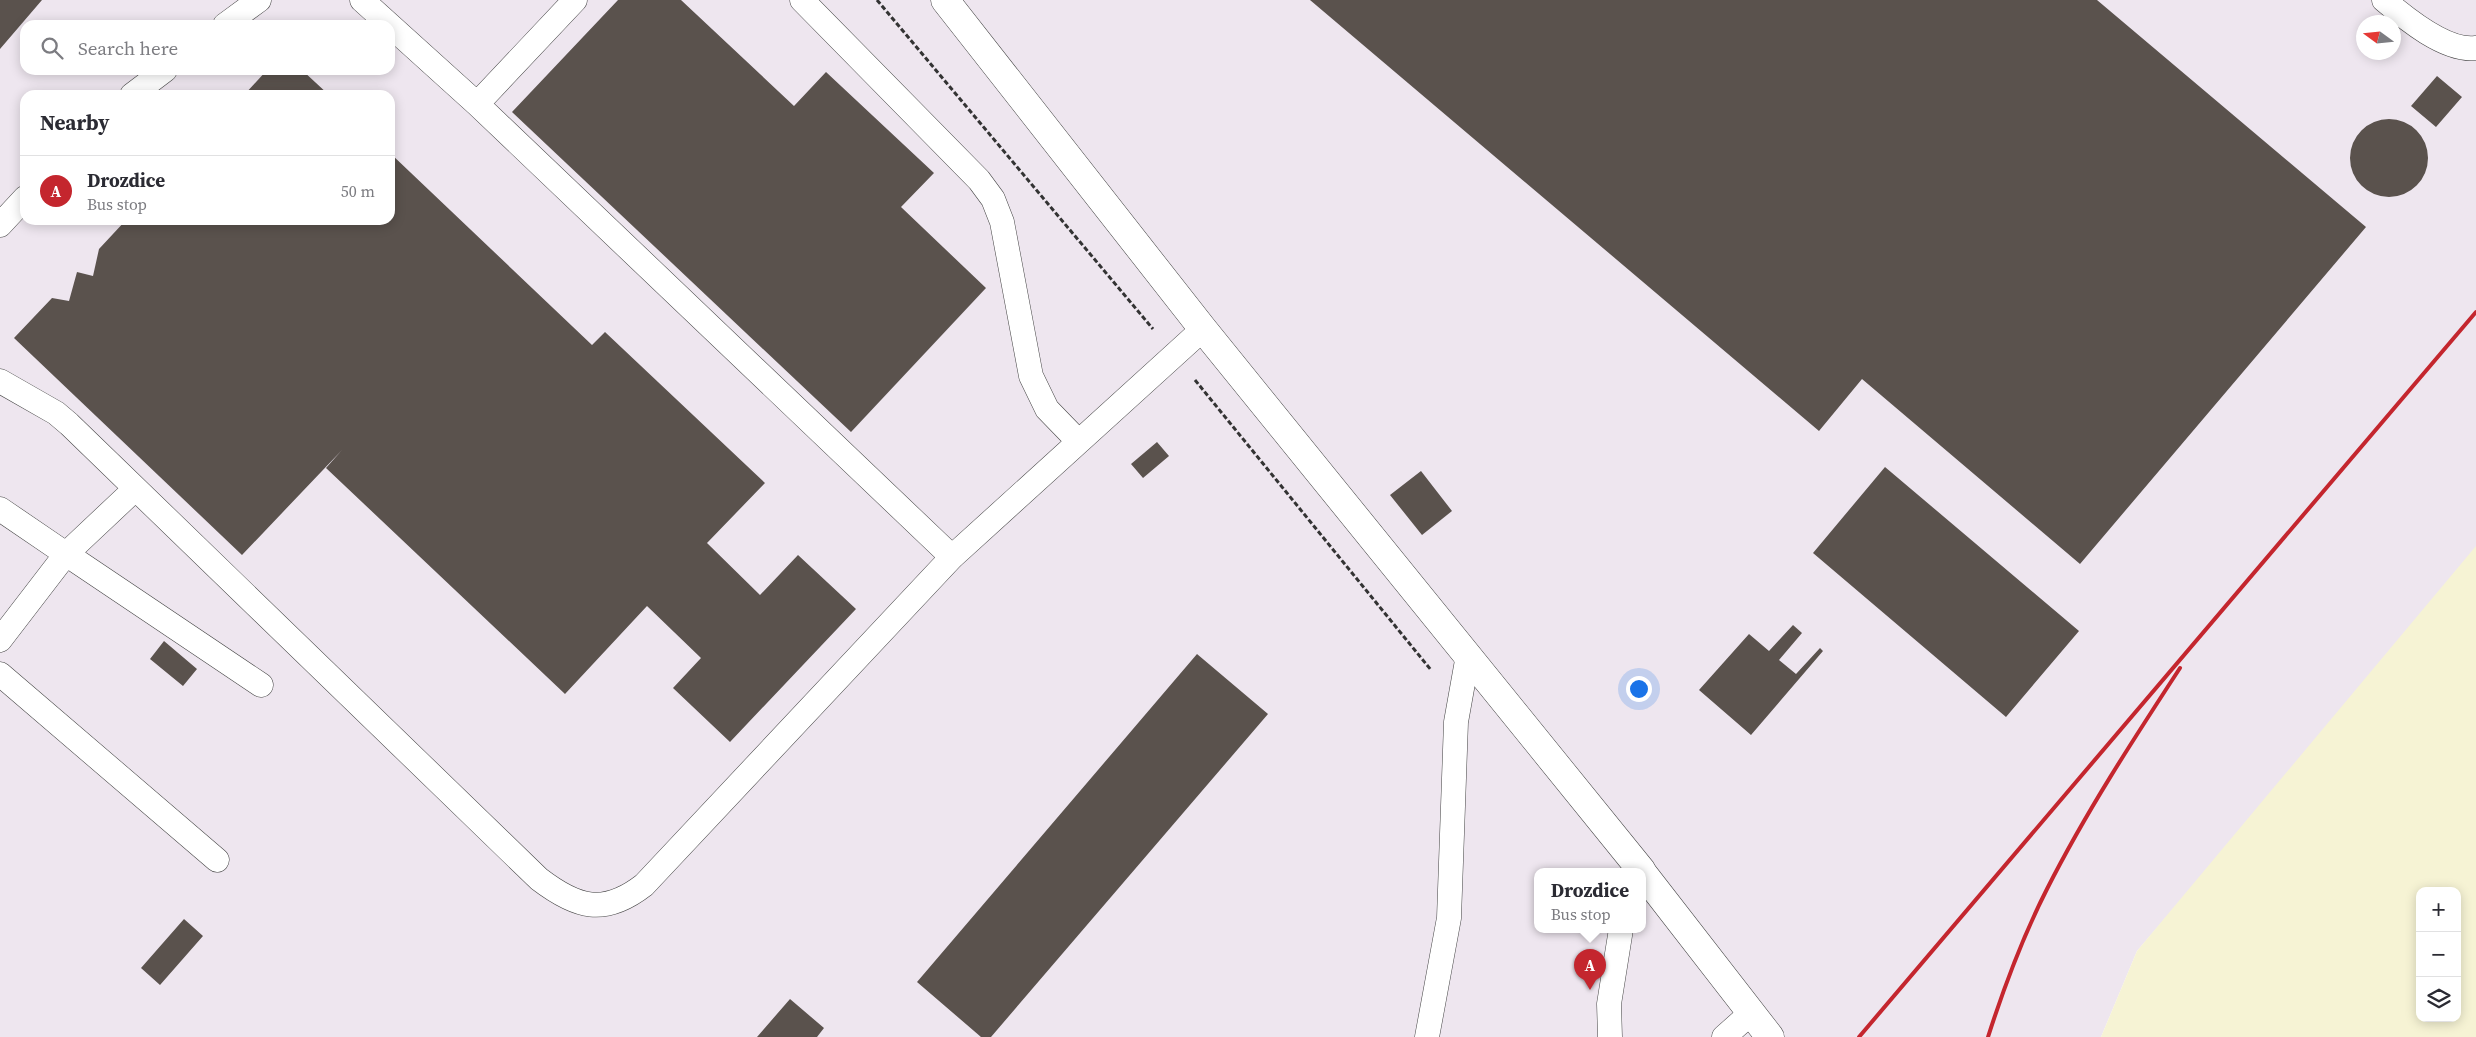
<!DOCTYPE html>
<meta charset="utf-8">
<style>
body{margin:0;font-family:"Source Serif 4",serif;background:#f7f7f7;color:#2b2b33}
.controls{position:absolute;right:15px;bottom:15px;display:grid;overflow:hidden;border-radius:10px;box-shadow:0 2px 12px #0003}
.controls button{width:45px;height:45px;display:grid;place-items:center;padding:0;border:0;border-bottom:1px solid #e1e1e2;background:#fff;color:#2b2b33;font:25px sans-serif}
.compass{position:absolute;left:2356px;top:15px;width:45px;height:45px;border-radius:50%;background:#fff;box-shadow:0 2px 12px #0003;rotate:285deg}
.you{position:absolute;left:1638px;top:688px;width:18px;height:18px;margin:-12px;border:4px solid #fff;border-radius:50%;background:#1a73e8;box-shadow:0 0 0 8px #1a73e833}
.badge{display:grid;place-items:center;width:32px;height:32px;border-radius:50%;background:#c4262e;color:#fff;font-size:16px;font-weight:700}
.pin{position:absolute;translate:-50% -41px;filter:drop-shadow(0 1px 2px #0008)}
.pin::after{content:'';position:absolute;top:26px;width:18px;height:15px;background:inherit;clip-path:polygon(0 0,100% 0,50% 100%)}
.popup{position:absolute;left:1534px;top:868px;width:112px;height:65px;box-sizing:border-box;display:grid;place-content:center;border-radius:10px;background:#fff;filter:drop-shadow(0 1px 4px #0005);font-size:16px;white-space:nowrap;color:#7c7c81}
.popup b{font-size:19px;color:#2b2b33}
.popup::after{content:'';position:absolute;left:50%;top:100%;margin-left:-10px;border:10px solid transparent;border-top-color:#fff}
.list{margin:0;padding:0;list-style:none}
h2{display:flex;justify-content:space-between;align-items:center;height:65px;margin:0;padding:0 20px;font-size:21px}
h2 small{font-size:16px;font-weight:400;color:#7c7c81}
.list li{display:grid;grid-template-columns:32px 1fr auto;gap:15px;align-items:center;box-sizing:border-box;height:70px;padding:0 20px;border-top:1px solid #e1e1e2}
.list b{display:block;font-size:19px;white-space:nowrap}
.list p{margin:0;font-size:16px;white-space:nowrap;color:#7c7c81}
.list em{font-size:16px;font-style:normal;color:#7c7c81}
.icon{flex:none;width:28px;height:28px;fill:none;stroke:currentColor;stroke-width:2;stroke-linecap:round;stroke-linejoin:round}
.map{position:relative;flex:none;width:2476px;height:1037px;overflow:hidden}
.search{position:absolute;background:#fff;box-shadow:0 2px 12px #0003;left:20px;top:20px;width:375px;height:55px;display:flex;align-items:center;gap:12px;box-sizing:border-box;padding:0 18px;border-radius:15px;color:#7c7c81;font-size:19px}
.panel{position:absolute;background:#fff;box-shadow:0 2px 12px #0003;left:20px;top:90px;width:375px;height:135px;border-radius:15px}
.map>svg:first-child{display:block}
.industrial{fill:#eee6ef;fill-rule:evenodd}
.farmland{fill:#f6f3d4;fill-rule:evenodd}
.building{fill:#5a524d}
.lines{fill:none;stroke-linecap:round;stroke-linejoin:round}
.lane-casing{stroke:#444;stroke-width:25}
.street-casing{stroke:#444;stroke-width:29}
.path{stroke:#333;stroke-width:3;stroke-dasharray:5 2.5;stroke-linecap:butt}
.lane{stroke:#fff;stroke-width:24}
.street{stroke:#fff;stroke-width:28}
.rail{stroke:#c4262e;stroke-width:4}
</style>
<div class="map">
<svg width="2476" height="1037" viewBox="0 0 2476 1037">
<rect width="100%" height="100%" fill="#fffdf5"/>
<!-- industrial -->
<path class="industrial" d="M0 0H2476V555L2137 951 2101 1037H0ZM2364 22H2394V52H2364ZM25 25H390V70H25ZM25 95H390V220H25ZM1538 871H1642V929H1538Z"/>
<!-- farmland -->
<path class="farmland" d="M2476 546V1037H2101L2137 951ZM2420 891H2457V1018H2420Z"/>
<!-- building -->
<path class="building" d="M0 0H42L0 49Z
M618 0H681L794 106 826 72 934 173 901 207 986 288 851 432 512 112Z
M1310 0H2097L2366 227 2080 564 1862 379 1819 431Z
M267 70H302L329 95H244Z
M2437 76 2462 97 2436 127 2411 106Z
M2350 158a39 39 0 1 1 78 0a39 39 0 1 1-78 0Z
M390 153 592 345 605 332 765 483 707 543 760 595 798 555 856 609 730 742 673 688 701 658 647 606 565 694 326 468 342 450 242 555 14 338 52 298 69 301 77 272 93 276 99 249 126 220H390Z
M1157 442 1169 456 1143 478 1131 464Z
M1885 467 2079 631 2006 717 1813 553Z
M1421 471 1452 511 1422 535 1390 495Z
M1793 625 1802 633 1779 660 1796 674 1820 648 1823 651 1751 735 1699 690 1749 634 1769 651Z
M164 641 197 669 183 686 150 659Z
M1197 654 1268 714 991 1037H981L917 982Z
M184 919 203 936 160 985 141 968Z
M790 999 824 1028 817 1037H757Z"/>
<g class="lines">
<defs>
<path id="lane" d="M362 0 477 104 952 557
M802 0 979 180 993 199 1002 222 1031 376 1047 409 1078 441
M2384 0C2405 18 2446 52 2476 48
M225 25 259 0
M132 95 165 70
M477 104 575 0
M0 225 25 198
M0 381 56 413 69 424 539 879C577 908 604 916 644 885L952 557 1203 329
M0 509 66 554 135 489
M0 640 66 554 261 685
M0 674 217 860
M1427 1037 1449 918 1456 722 1468 655
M1610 1037 1609 1004 1621 929
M1724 1037 1751 1013"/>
<path id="street" d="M945 0 1203 329 1642 871
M1642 872 1770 1037"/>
</defs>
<!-- lane casing -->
<use href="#lane" class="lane-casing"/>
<!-- street casing -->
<use href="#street" class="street-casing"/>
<!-- path -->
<path class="path" d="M877 0 1153 329
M1195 380 1431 670"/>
<!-- lane -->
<use href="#lane" class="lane"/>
<!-- street -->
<use href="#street" class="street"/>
<!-- rail -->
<path class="rail" d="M1859 1037 2476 312
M1988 1037C2004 987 2023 936 2047 889 2086 812 2133 740 2180 668"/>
</g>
</svg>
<div class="controls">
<button>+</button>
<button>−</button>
<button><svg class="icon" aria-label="layers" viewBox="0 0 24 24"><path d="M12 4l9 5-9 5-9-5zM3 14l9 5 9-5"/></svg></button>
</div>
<svg class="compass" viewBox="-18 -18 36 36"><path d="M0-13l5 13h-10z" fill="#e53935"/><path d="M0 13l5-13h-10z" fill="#7c7c81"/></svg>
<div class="you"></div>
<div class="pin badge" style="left:1590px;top:990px">A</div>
<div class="popup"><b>Drozdice</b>Bus stop</div>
<div class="search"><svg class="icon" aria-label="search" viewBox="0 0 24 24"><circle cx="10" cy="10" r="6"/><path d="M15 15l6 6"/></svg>Search here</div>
<section class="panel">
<h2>Nearby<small></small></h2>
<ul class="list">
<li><span class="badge">A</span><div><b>Drozdice</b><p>Bus stop</p></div><em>50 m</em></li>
</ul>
</section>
</div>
